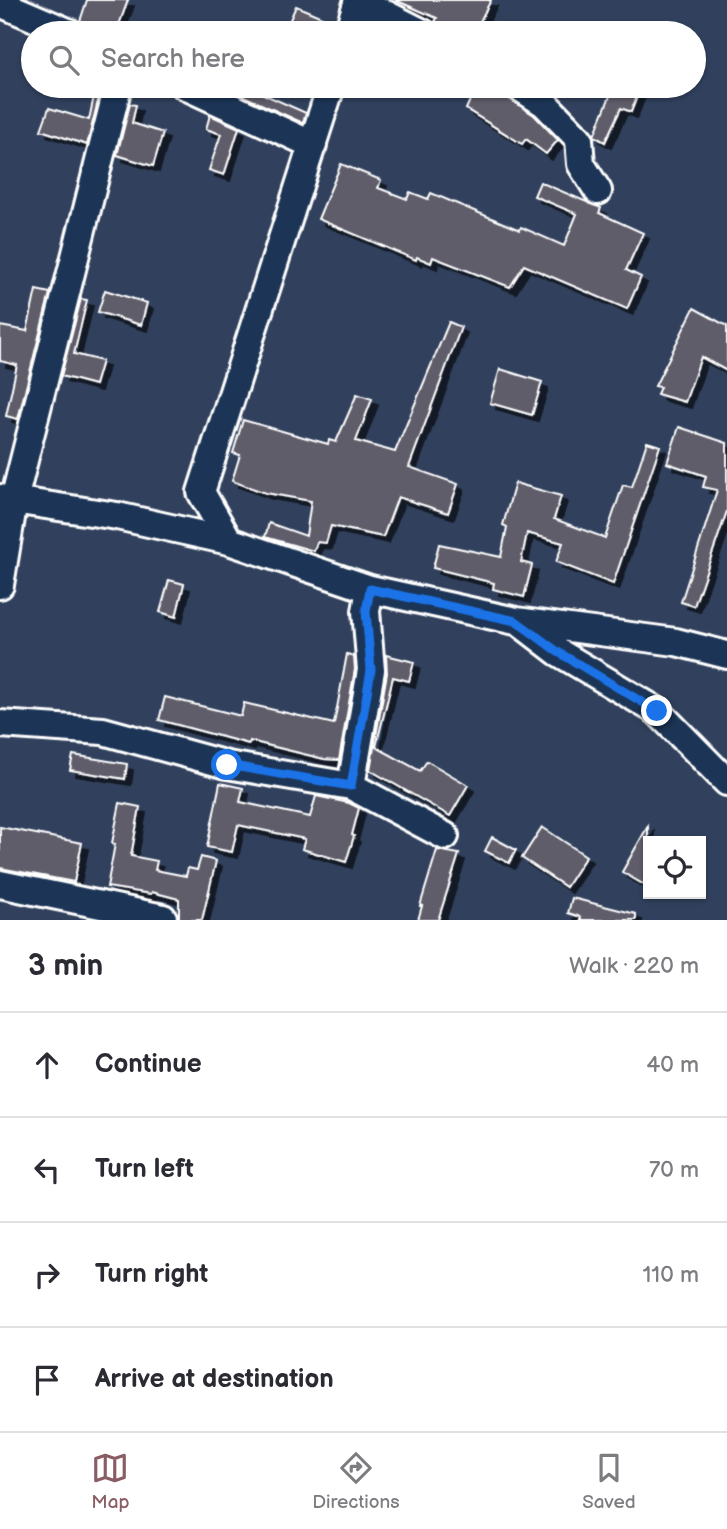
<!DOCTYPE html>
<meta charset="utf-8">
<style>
body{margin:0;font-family:"Balsamiq Sans",sans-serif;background:#f2f2f3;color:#2b2b33}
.controls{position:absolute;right:21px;bottom:21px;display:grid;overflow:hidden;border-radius:0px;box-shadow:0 2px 5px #0004}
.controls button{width:63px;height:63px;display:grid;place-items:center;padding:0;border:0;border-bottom:2px solid #e1e1e2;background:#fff;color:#2b2b33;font:35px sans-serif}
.stop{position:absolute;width:21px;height:21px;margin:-16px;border:5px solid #1a73e8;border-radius:50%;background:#fff}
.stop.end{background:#1a73e8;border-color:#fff;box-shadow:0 2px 7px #0008}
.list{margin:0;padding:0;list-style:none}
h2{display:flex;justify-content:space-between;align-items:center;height:91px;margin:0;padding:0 28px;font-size:30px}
h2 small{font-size:23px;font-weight:400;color:#7c7c81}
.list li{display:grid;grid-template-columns:46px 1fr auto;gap:21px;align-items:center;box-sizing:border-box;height:105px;padding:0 28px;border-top:2px solid #e1e1e2}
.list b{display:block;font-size:26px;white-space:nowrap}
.list em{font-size:23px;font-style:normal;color:#7c7c81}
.icon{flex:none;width:38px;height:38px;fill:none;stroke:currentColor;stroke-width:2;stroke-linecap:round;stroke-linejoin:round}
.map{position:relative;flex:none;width:727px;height:920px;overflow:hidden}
.search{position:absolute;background:#fff;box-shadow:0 2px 5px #0004;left:21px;right:21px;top:21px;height:77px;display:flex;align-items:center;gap:18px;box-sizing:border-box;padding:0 24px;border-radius:38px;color:#7c7c81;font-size:26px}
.sheet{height:511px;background:#fff}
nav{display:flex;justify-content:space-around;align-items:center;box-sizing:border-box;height:98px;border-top:2px solid #e1e1e2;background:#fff;font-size:19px;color:#7c7c81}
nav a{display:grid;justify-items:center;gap:4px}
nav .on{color:#8a5d65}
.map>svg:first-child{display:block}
.building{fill:#605d6b;stroke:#fff;stroke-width:2;filter:url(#shadow)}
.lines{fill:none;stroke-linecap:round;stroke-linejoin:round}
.minor-casing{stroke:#fff;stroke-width:32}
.minor{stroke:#1d3557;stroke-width:26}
.route{stroke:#1a73e8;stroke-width:9}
</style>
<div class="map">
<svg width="727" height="920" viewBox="0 0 727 920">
<defs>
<filter id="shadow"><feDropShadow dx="6" dy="6" stdDeviation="0" flood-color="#0009"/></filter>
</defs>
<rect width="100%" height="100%" fill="#31415d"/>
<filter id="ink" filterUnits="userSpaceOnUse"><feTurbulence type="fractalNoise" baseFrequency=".0143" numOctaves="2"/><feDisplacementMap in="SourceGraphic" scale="14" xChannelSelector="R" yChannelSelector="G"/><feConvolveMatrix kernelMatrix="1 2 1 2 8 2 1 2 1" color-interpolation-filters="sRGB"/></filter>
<g filter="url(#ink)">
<!-- building -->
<path class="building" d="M87 0H128L116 33 80 21Z
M395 0H491L474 33H456L435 22 437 18Z
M296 6 329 20 323 33H284Z
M245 86 306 113 303 123 241 95Z
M446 86H490L534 115 558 140 546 154 526 139 522 144 466 109 471 98Z
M614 86H641L631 112 621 108 605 142 594 136Z
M94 96 99 97 87 145 41 130 49 108 89 120Z
M130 104 136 105 132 123 163 133 153 166 117 155Z
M210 115 239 128 224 175 209 170 221 134 206 129Z
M341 164 381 180 378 188 407 199 410 192 428 199 431 193 520 230 521 227 564 246 577 214 534 196 540 182 601 208 599 213 643 233 626 270 641 277 627 309 524 265 510 287 433 257 431 263 417 257 416 260 318 219Z
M36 290 50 293 18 419 6 416 17 365 0 361V326L27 331Z
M105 290 147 303 141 325 98 312Z
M81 299 87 300 74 354 102 361 95 385 61 376Z
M694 308 727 326V371L701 357 685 402 657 394 660 387 655 386Z
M449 322 461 327 409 467 458 484 448 513 398 497 383 537 331 526 326 543 317 542 314 551 265 537 269 523 306 536 311 501 266 493 232 481 240 455 233 453 243 420 328 444 329 440 336 442 357 394 372 399 356 441 395 452Z
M500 369 542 382 532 415 490 403Z
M679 427 727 443V511L694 606 681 602 717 490 703 487 706 476 667 463Z
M647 442 660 446 613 584 556 562 563 543 527 533 521 562 532 565 524 597 493 589 494 583 433 568 439 544 501 557 507 527 503 525 515 483 561 496 554 519 605 538 623 485 632 487Z
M169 580 184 584 176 617 160 612Z
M347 654 354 656 355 669 339 760 324 759 250 741 249 744 159 720 165 697 241 716 244 703 334 724Z
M386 655 414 662 409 681 393 677 376 747 420 771 427 761 468 785 450 816 370 770 387 673Z
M73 755 127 764 125 779 70 770Z
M220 783 243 788 240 802 310 817 316 796 349 803 359 808 352 835 354 836 346 862 302 849 305 839 238 825 232 852 207 847Z
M120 803 140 807 131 856 157 861 155 870 186 876 188 868 197 870 201 857 216 861 202 920H179V899L152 892 151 894 107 887 115 844 112 843Z
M648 826V887L622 872Z
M0 827 82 843 74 882 0 868Z
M542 827 586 856 566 887 522 858Z
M492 837 516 850 509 863 485 851Z
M437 850 459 854 438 920H418L422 906H420Z
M572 898 636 914V920H580L581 917 568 913Z"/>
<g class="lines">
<defs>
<path id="minor" d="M358 0 423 33
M0 3 70 33
M348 33 358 0
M185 86 313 145
M331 86 201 492 229 541 370 589 516 621 676 642 727 655
M518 86 544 103 579 139 581 164 598 191
M0 498 117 516 229 541
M0 585 14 500 118 86
M519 622 558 652 657 711 727 782
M0 724 103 731 227 765 351 786 445 836
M351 786 371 670 366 611 370 589
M0 884 163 918V920"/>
</defs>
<!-- minor casing -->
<use href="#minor" class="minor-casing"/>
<!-- minor -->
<use href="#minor" class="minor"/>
</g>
</g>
<g class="lines" filter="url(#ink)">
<!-- route -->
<path class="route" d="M227 765 351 786 371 670 366 611 370 589 516 621 558 652 657 711"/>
</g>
</svg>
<div class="controls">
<button><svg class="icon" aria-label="locate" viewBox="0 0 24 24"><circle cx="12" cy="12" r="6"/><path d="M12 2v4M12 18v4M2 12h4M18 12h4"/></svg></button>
</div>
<div class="stop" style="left:227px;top:765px"></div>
<div class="stop end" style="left:657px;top:711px"></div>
<div class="search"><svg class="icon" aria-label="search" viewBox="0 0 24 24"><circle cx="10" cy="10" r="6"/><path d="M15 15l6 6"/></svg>Search here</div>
</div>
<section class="sheet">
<h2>3 min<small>Walk · 220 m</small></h2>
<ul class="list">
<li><svg class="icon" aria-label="ahead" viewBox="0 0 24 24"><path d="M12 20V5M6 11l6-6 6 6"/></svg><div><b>Continue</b></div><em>40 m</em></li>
<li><svg class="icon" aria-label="left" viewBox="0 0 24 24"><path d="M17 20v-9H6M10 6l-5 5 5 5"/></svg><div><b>Turn left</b></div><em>70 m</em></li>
<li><svg class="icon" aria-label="right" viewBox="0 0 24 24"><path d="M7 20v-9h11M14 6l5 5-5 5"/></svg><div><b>Turn right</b></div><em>110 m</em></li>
<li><svg class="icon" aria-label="arrive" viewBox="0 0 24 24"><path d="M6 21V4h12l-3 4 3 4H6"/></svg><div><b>Arrive at destination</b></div></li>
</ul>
</section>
<nav>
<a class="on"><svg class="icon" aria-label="map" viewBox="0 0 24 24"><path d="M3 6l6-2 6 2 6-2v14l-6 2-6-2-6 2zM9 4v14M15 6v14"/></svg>Map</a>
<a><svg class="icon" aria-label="directions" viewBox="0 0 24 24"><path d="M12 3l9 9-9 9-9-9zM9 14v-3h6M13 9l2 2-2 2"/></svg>Directions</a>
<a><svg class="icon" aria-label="saved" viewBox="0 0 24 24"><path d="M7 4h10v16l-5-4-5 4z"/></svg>Saved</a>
</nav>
